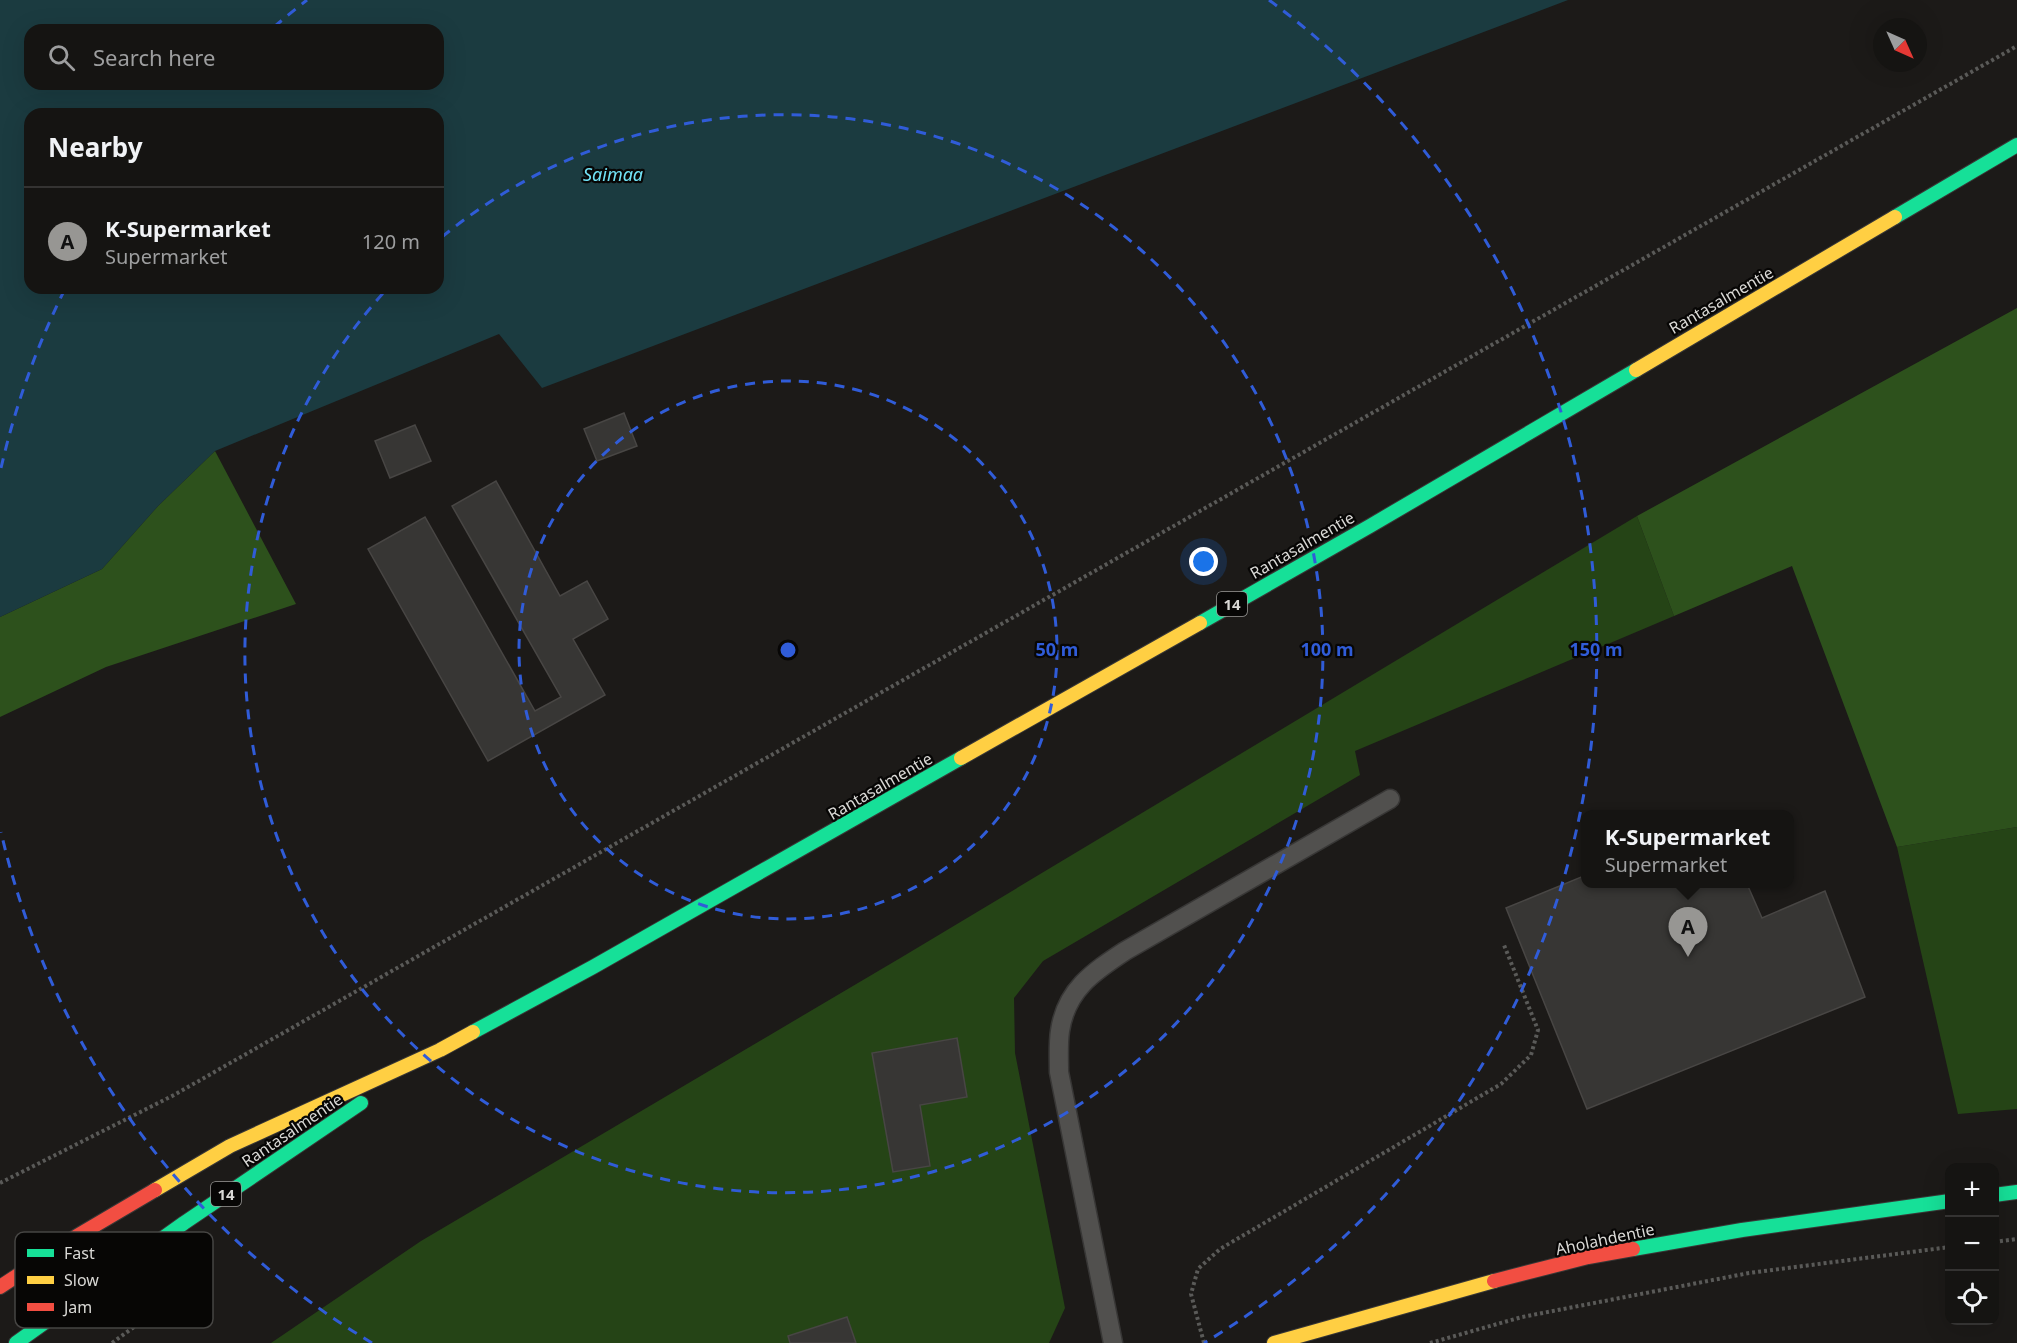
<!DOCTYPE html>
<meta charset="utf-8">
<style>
body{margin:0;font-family:"Noto Sans",sans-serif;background:#1e1d1b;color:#f1f3f6}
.controls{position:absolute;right:18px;bottom:18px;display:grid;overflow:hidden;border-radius:12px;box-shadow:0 6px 24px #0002}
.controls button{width:54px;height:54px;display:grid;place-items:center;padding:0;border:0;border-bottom:2px solid #343332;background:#151412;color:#f1f3f6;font:30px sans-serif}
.compass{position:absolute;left:1873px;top:18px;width:54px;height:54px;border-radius:50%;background:#151412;box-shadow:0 6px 24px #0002;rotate:135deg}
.you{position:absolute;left:1204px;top:562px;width:21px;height:21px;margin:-15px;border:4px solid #fff;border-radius:50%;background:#1a73e8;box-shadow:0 0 0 9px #1a73e833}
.badge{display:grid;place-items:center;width:39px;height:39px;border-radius:50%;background:#979693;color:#111;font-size:20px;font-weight:700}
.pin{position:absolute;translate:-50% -50px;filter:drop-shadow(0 2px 3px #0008)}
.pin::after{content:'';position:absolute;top:32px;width:21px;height:18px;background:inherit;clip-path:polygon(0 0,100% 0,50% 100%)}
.popup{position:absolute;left:1581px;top:810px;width:213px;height:78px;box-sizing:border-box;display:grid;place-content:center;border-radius:12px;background:#151412;filter:drop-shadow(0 2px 4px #0005);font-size:20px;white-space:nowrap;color:#9d9e9f}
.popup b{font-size:22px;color:#f1f3f6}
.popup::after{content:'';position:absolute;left:50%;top:100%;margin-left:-12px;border:12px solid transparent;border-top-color:#151412}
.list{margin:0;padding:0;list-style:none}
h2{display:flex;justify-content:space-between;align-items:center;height:78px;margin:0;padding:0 24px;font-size:26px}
h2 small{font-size:20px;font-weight:400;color:#9d9e9f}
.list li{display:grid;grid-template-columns:39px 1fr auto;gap:18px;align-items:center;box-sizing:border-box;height:108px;padding:0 24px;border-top:2px solid #343332}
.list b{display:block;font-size:22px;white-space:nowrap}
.list p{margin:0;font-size:20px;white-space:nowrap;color:#9d9e9f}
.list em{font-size:20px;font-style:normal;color:#9d9e9f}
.icon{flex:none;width:33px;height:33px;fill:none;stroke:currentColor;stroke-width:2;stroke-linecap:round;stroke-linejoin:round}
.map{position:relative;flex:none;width:2017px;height:1343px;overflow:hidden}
.search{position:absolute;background:#151412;box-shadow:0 6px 24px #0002;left:24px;top:24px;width:420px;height:66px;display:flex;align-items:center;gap:15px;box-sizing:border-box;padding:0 21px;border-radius:18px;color:#9d9e9f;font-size:22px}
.panel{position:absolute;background:#151412;box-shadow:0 6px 24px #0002;left:24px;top:108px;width:420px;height:186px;border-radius:18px}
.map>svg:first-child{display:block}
.green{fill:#254416}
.forest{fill:#2d511c}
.water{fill:#1b3b40;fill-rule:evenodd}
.building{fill:#373634;stroke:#484644;stroke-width:1.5}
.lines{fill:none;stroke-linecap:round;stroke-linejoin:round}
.lane-casing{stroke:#383736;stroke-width:21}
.fast-casing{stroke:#383736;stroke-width:16}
.slow-casing{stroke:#383736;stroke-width:16}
.jam-casing{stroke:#383736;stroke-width:16}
.path{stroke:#5a5a58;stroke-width:4;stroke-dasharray:3 3;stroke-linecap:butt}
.lane{stroke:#51504e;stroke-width:18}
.fast{stroke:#16e098;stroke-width:14}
.slow{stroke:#ffcf43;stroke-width:14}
.jam{stroke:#f24e42;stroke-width:14}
.ring{fill:none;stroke:#305cd8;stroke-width:3;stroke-dasharray:10 8}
.labels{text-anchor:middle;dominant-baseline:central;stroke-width:4.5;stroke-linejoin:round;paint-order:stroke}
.shield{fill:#070605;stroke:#9a9997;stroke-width:1.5}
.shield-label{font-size:15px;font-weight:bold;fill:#d9d8d5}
.street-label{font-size:16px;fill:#d9d8d5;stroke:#070605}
.water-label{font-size:18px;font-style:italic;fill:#72e3f6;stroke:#070605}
.key{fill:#070605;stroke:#464543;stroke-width:1.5}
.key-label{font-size:16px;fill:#d9d8d5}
.centre{fill:#305cd8;stroke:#070605;stroke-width:3}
.ring-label{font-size:18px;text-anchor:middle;font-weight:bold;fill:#305cd8;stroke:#070605;stroke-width:4.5;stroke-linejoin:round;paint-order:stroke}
</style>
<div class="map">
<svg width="2017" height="1343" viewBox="0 0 2017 1343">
<rect width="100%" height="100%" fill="#1c1a18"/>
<!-- green -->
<path class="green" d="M1637 516 1674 616 1355 751 1360 775 1043 961 1014 998 1015 1053 1065 1308 1049 1343H271L421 1241 902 957Z
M2017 827V1109L1958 1114 1897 847Z"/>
<!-- forest -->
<path class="forest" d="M2017 308V827L1897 847 1792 566 1674 616 1637 516Z
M215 451 296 604 106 667 0 717V617L102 569 158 506Z"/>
<!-- water -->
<path class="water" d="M0 0H1568L542 388 499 334 215 451 158 506 102 569 0 617ZM30 30H438V84H30ZM30 114H438V288H30Z"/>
<!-- building -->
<path class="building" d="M624 413 637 446 597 461 584 429Z
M415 425 431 461 390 478 375 441Z
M496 481 560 596 587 581 608 619 573 639 605 695 488 761 368 549 425 517 535 711 561 697 452 506Z
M1586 875V884H1747L1762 918 1825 891 1865 997 1587 1109 1506 908Z
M957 1038 967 1097 920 1105 930 1166 893 1172 872 1053Z
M847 1317 856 1343H790L788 1336Z"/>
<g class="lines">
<defs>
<path id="lane" d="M1113 1343 1059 1072C1059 1059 1058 1044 1060 1031 1066 990 1093 972 1125 951L1390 799"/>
<path id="fast" d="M1895 217 2017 145
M1200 623 1370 526 1636 370
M473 1032 593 967 961 758
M1994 1195 2017 1192
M1633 1249 1742 1230 1950 1201
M16 1343 184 1223 361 1103"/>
<path id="slow" d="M1636 370 1895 217
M961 758 1200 623
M155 1190 230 1146 440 1050 473 1032
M1274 1343 1494 1281"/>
<path id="jam" d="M1494 1281 1588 1257 1633 1249
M0 1287 77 1236 155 1190"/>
</defs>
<!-- lane casing -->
<use href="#lane" class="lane-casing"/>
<!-- fast casing -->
<use href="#fast" class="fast-casing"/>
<!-- slow casing -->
<use href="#slow" class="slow-casing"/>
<!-- jam casing -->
<use href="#jam" class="jam-casing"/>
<!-- path -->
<path class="path" d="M0 1183 174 1095 2017 46
M1994 1242 2017 1239
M112 1343 149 1316 156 1291
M1204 1343 1191 1294 1198 1269 1220 1249 1501 1084 1531 1055 1538 1030 1504 945
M1430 1343 1522 1317 1749 1273 1950 1247"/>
<!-- lane -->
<use href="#lane" class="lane"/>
<!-- fast -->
<use href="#fast" class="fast"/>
<!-- slow -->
<use href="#slow" class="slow"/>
<!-- jam -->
<use href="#jam" class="jam"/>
</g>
<!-- distance rings -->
<g class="ring">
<circle cx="788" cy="650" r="269"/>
<path d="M442 237A539 539 0 1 1 387 289"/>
<path d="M372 1343A808 808 0 0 1 1 832M1 468A808 808 0 0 1 65 289M274 27A808 808 0 0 1 307 0M1269 0A808 808 0 0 1 1204 1343"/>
</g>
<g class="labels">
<!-- shield labels -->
<g class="shield">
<rect x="1217" y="592" width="30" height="24" rx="4.5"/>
<rect x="211" y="1182" width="30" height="24" rx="4.5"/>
</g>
<g class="shield-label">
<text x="1232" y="604">14</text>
<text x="226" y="1194">14</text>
</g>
<!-- street labels -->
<g class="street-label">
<text transform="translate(1721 300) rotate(-30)">Rantasalmentie</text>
<text transform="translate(1302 545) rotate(-30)">Rantasalmentie</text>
<text transform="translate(880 786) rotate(-30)">Rantasalmentie</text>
<text transform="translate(292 1130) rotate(-34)">Rantasalmentie</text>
<text transform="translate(1605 1239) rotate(-12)">Aholahdentie</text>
</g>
<!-- water labels -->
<g class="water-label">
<text x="613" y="174">Saimaa</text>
</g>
</g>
<!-- legend -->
<rect x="15" y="1232" width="198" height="96" rx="9" class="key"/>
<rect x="27" y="1249" width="27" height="8" fill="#16e098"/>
<rect x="27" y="1276" width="27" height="8" fill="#ffcf43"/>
<rect x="27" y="1303" width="27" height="8" fill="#f24e42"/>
<g class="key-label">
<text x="64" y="1259">Fast</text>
<text x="64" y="1286">Slow</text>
<text x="64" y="1313">Jam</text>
</g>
<circle cx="788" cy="650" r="9" class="centre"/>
<g class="ring-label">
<text x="1057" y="656">50 m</text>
<text x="1327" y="656">100 m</text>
<text x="1596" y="656">150 m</text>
</g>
</svg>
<div class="controls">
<button>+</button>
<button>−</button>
<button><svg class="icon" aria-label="locate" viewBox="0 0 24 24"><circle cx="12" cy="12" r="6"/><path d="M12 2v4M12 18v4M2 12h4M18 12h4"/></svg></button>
</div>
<svg class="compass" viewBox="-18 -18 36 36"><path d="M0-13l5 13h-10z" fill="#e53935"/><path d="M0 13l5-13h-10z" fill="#9d9e9f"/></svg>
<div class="you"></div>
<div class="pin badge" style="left:1688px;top:957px">A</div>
<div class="popup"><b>K-Supermarket</b>Supermarket</div>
<div class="search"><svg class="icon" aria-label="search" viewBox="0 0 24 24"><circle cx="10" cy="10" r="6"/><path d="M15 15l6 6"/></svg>Search here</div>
<section class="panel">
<h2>Nearby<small></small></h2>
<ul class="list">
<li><span class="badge">A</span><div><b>K-Supermarket</b><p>Supermarket</p></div><em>120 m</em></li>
</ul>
</section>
</div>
